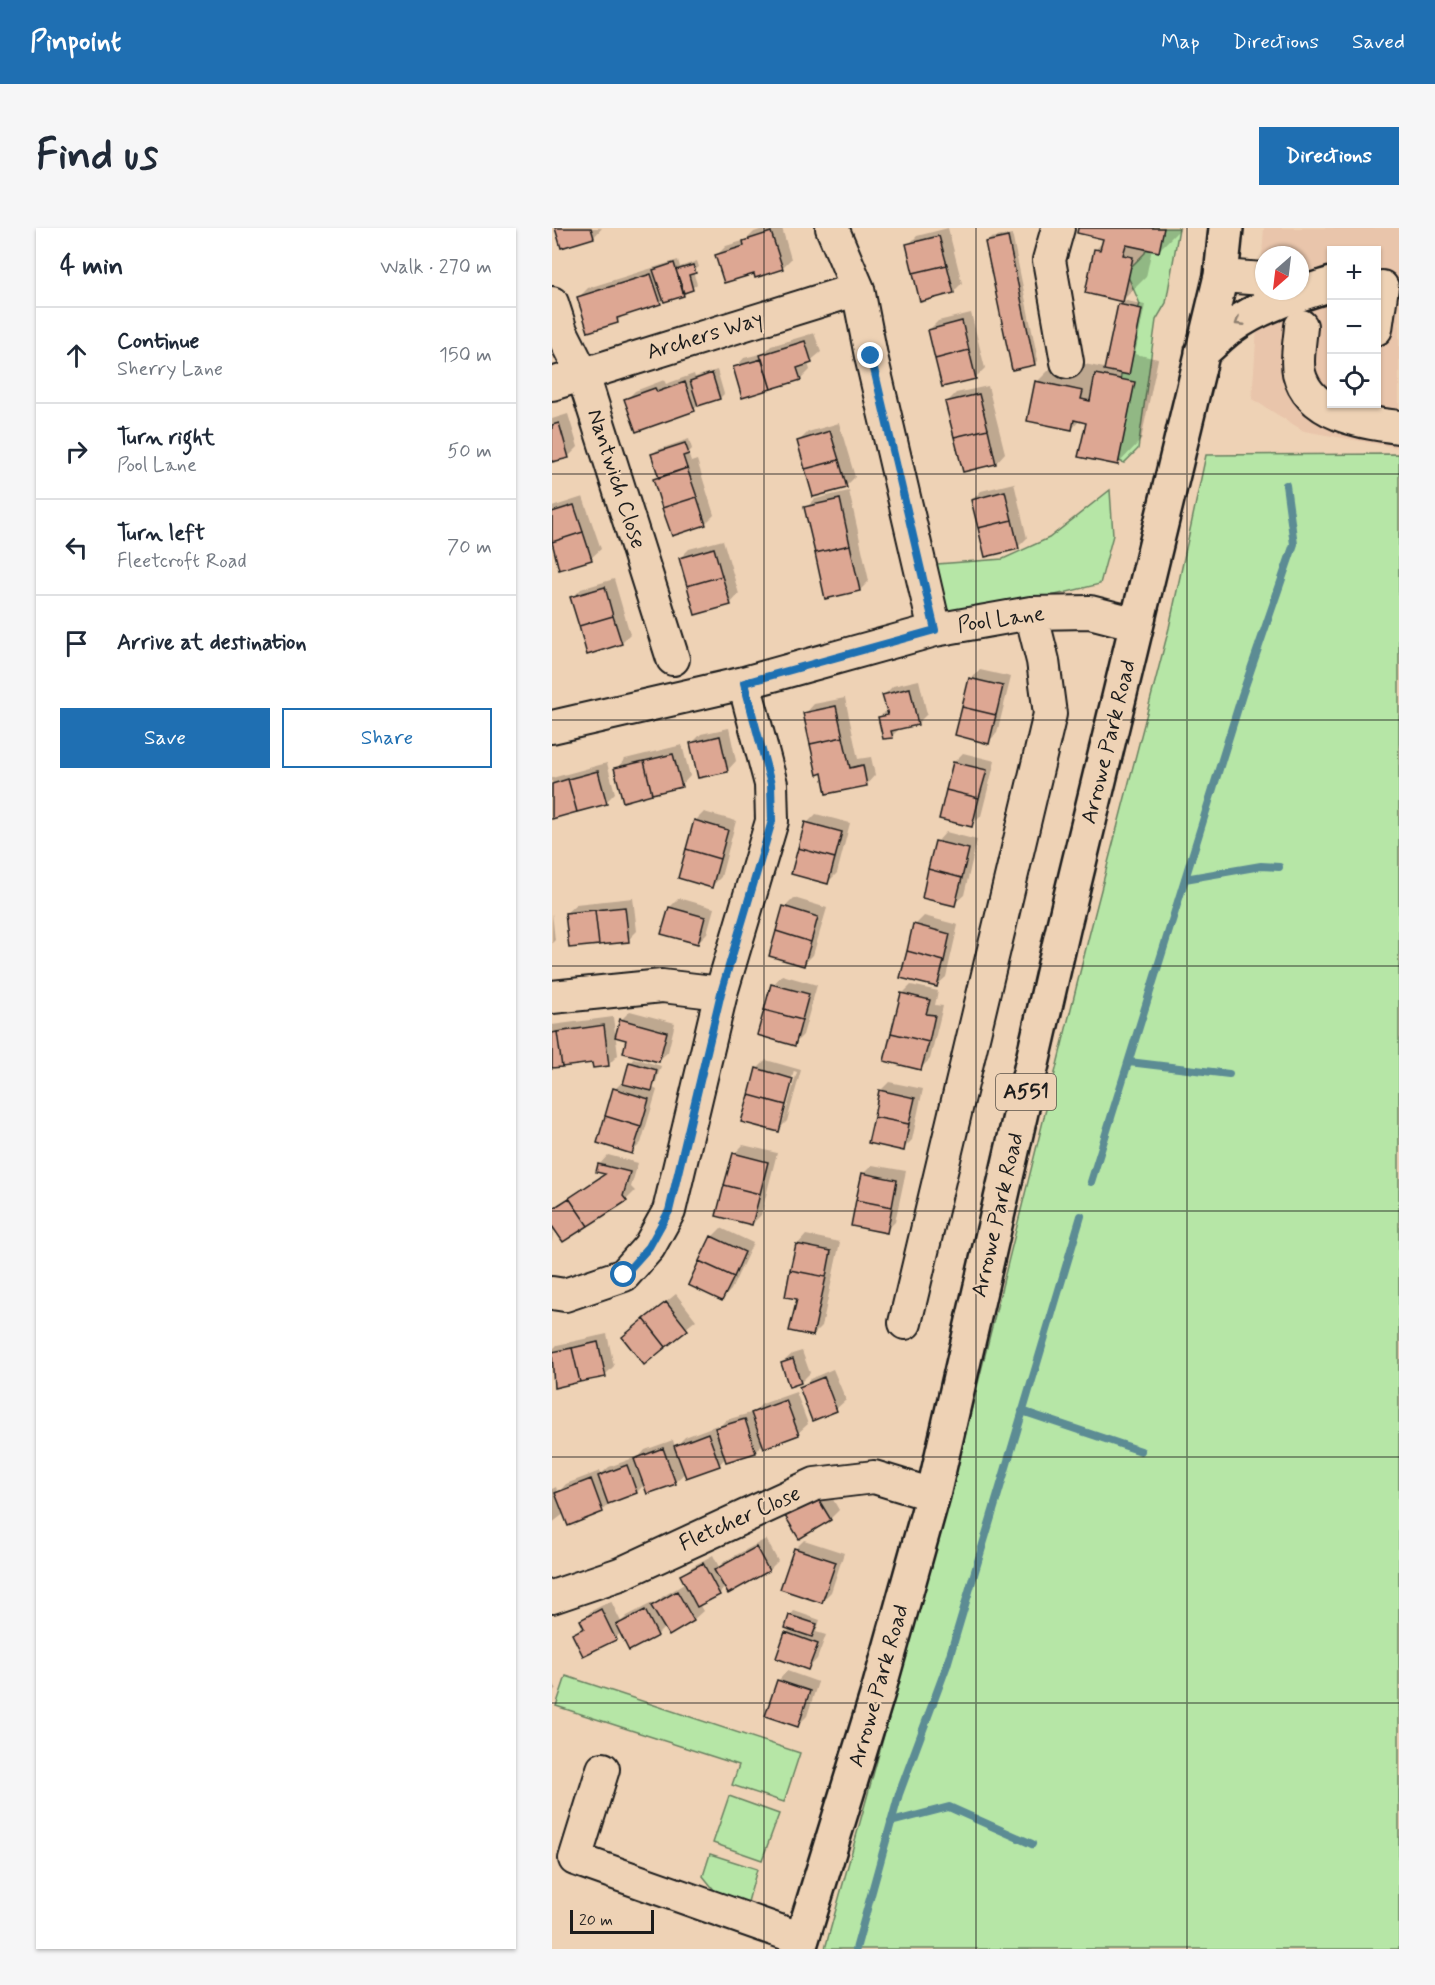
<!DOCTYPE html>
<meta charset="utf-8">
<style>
body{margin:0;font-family:Mynerve,sans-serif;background:#f6f6f7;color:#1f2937}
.controls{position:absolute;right:18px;top:18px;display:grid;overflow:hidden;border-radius:0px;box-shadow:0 2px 4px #0004}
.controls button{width:54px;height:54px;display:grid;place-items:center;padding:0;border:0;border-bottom:2px solid #e0e1e3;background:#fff;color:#1f2937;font:30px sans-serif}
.compass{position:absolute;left:703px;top:18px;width:54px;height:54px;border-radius:50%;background:#fff;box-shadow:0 2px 4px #0004;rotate:208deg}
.scale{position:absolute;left:18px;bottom:15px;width:84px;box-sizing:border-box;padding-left:6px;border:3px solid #1c1c1c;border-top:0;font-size:16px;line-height:21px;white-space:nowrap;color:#1c1c1c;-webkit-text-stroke:4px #eed2b5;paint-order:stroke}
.stop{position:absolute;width:18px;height:18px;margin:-14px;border:4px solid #1f6fb2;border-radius:50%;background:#fff}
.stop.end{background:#1f6fb2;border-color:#fff;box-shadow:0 2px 6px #0008}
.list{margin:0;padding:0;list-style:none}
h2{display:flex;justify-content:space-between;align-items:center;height:78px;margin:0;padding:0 24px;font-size:26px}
h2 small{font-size:20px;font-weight:400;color:#747a83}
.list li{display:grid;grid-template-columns:39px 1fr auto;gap:18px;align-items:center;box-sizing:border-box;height:96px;padding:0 24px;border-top:2px solid #e0e1e3}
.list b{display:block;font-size:22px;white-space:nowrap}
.list p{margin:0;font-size:20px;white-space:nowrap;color:#747a83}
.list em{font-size:20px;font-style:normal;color:#747a83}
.actions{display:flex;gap:12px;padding:18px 24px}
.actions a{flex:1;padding:14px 0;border:2px solid #1f6fb2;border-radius:0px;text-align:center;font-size:21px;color:#1f6fb2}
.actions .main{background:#1f6fb2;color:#fff}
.icon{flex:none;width:33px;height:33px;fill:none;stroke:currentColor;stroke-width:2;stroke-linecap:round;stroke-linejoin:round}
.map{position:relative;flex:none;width:847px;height:1721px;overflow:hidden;border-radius:0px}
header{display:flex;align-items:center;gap:36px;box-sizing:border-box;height:84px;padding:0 30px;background:#1f6fb2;color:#fff}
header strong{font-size:28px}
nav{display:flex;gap:33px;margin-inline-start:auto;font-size:21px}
.intro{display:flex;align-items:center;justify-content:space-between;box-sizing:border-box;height:144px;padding:0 36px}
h1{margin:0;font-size:42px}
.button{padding:15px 27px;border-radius:0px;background:#1f6fb2;color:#fff;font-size:21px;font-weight:700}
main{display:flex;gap:36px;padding:0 36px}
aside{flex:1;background:#fff;border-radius:0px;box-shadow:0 2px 4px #0004}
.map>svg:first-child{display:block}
.built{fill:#e9c5ab;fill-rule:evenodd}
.green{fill:#b6e6a6;stroke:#698161;stroke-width:1.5}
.shadow{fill:#0003;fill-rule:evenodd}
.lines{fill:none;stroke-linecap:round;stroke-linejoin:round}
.stream{stroke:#5c8c94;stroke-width:8}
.building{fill:#dda793;stroke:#1c1c1c;stroke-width:1.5}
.minor-casing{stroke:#1c1c1c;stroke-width:36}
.major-casing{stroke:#1c1c1c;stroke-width:38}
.minor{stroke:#eed2b5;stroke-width:32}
.major{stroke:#eed2b5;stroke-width:33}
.oneway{stroke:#908070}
.route{stroke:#1f6fb2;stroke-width:8}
.grid{fill:none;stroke:#1c1c1c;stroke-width:1.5;stroke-opacity:0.55}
.labels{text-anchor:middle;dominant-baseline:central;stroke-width:4.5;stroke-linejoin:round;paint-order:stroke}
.shield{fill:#eed2b5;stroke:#5b534a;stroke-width:1.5}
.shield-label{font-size:21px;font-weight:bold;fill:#1c1c1c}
.street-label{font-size:22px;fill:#1c1c1c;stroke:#eed2b5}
</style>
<header>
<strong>Pinpoint</strong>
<nav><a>Map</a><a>Directions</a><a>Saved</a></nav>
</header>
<div class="intro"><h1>Find us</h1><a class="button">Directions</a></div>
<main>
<aside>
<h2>4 min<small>Walk · 270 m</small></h2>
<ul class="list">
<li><svg class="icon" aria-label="ahead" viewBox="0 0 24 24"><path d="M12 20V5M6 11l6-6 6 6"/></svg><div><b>Continue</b><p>Sherry Lane</p></div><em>150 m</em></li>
<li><svg class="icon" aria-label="right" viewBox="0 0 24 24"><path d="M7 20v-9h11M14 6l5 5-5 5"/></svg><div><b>Turn right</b><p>Pool Lane</p></div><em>50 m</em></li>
<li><svg class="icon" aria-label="left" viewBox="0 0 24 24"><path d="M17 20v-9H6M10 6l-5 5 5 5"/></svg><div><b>Turn left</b><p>Fleetcroft Road</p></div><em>70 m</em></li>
<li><svg class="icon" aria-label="arrive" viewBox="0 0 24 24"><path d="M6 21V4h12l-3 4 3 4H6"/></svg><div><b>Arrive at destination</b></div></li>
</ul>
<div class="actions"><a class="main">Save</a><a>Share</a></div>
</aside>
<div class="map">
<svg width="847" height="1721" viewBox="0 0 847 1721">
<rect width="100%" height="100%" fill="#eed2b5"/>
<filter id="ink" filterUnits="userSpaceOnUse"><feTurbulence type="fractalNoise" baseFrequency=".0167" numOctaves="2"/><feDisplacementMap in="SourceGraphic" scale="12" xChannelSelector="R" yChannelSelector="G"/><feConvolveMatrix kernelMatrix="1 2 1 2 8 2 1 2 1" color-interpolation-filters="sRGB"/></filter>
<g filter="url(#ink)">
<!-- built -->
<path class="built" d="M712 0H847V220L752 203 700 171ZM780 22H824V176H780ZM712 27H748V63H712Z"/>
<!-- green -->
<path class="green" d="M598 0H627L614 75 604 92 586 221 572 235 557 229 564 189 572 122 588 76 574 44 593 25Z
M847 226V1721H273L397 1272 537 708 617 400 654 227Z
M558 262 561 307 548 356 393 394 382 345 385 336 451 331 497 310Z
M14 1448 248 1525 232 1574 180 1557 187 1537 4 1478Z
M177 1568 227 1586 210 1632 161 1615Z
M158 1626 205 1641 196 1674 179 1678 163 1663 151 1648Z"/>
<!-- shadow -->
<path class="shadow" d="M5 0H50L42 9Z
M214 0H230L239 31 230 40 203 44 165 27 174 18 194 12 202 4Z
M396 0 410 55 401 64 356 17 365 8Z
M528 0H629L606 23 600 21 594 49 571 72 543 22 552 13 553 10Z
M460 6 486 132 482 136 435 14 439 10Z
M126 32 128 39 145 33 147 39 141 44 145 56 140 60 132 67 112 71 108 75 73 86 65 93 27 69 36 60Z
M571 72 593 77 583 126 606 131 589 212 566 236 535 194 528 192 520 201 485 154 508 131 552 140 555 137 567 77Z
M419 85 433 140 424 149 391 157 377 102 386 93Z
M262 105 269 124 256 135 258 142 249 151 183 140 192 130 212 125 219 118Z
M165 142 172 166 168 170 147 177 142 181 74 172 83 163 112 152 114 156 142 146 143 149Z
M436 158 453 225 444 235 394 175 404 165Z
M16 186 26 219 17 228 0 233V191Z
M287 195 303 249 294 258 247 213 256 204Z
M137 211 140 221 136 225 139 234 145 232 162 287 153 296 103 252 107 247 100 226 105 222Z
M462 255 475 310 466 319 420 272 429 263Z
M297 263 317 353 308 362 254 280 263 271Z
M31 269 49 321 39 330 8 340 0 315V279Z
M171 312 187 366 178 376 128 330 137 321Z
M62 351 78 406 69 415 20 370 29 361Z
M428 442 459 449 445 505 436 514 419 451Z
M367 452 375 486 366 495 349 499 340 508 327 489 336 481 332 467 341 458Z
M293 470 306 531 319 529 323 547 314 557 271 543 253 486 262 476Z
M177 500 184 533 175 543 140 515 149 506Z
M130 517 138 548 129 558 64 541 73 531Z
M411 525 443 533 429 588 420 597 402 534Z
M55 535 63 565 54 574 0 589V550Z
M152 584 184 593 169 649 160 658 143 593Z
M264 586 298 595 285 645 275 655 255 595Z
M394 604 425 612 412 667 402 676 385 614Z
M81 670 85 703 76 712 14 685 24 676Z
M127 670 162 680 155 705 146 714 118 679Z
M242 670 275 680 261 727 252 736 233 679Z
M0 685 3 712 0 715Z
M372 688 406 697 394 749 384 758 363 697Z
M230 747 265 757 251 807 242 816 221 757Z
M359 757 386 763 383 777 391 778 378 831 369 840 350 766Z
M78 783 123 795 116 824 106 833 76 811 69 792Z
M61 789 66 827 57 836 42 838 41 833 0 839V797Z
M82 830 109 838 103 857 101 860 105 862 89 915 80 924 63 861 72 852H74L78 835Z
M214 832 249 842 235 893 226 902 205 841ZM242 843 245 844 231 894H228Z
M337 854 371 861 360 912 351 921 328 863Z
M191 917 225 925 209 987 200 996 182 926Z
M56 927 86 935 79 959 83 963 74 972 2 998 0 1015V981L53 945 47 937Z
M320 937 354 943 343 994 334 1003 311 946Z
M169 1000 201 1015 179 1062 170 1071 160 1009Z
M254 1007 288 1014 270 1098 261 1107 246 1069 245 1017Z
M124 1066 144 1092 93 1134 82 1100Z
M55 1106 62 1138 53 1147 3 1158 0 1146V1122L5 1117Z
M250 1123 258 1145 249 1154 230 1135 240 1126Z
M281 1141 294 1172 284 1181 249 1160 258 1151Z
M244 1164 256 1196 246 1205 211 1215 203 1224 174 1229 167 1237 134 1244 123 1254 93 1256 85 1264 59 1273 50 1283 13 1285 0 1295V1261L4 1259 6 1265 14 1256 48 1243 49 1246 57 1239 84 1229 85 1231 93 1222 121 1212 123 1219 133 1209 165 1197 166 1200 174 1192 202 1184 210 1176Z
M275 1261 287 1282 278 1291 235 1288 244 1279Z
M214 1311 226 1333 217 1342 176 1364 173 1359 167 1366 147 1376 151 1383 141 1392 113 1399 105 1407 78 1421 69 1404 63 1411 22 1406 32 1396 30 1392 39 1383 59 1373 69 1394 75 1388 102 1374 103 1376 110 1369 134 1355 130 1348 139 1339 161 1327 167 1339 173 1333Z
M252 1312 292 1325 279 1364 270 1373 243 1321Z
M242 1383 268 1392 264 1404 274 1407 265 1431 256 1441 234 1405 239 1400 238 1388Z
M235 1443 266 1454 255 1488 246 1497 226 1453Z
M0 1452 4 1460 0 1464Z"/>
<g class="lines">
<!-- stream -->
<path class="stream" d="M633 651 709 638 727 639
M577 834 677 846
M539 954 690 467 742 316 734 257
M470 1183 589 1223
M339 1594 397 1579 480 1616
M304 1721 347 1566 395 1437 529 988"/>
</g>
<!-- building -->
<path class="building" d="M3 0H39L42 10 9 20Z
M526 0H612L607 24 574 17 571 27 581 29 571 74 533 65 542 21 548 22 551 11 525 5Z
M219 4 231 41 203 50 202 46 172 55 163 27 192 18 191 13Z
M387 8 395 37 361 45 354 16Z
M456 9 483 137 460 142 433 14Z
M122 35 132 68 112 74 101 42Z
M141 37 144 45 137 47 141 62 132 65 124 42Z
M395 37 402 65 368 74 361 45Z
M99 46 109 76 65 90 66 95 36 104 25 69Z
M566 76 590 81 577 147 552 142Z
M410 93 417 122 383 131 376 102Z
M253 113 260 135 245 140 249 152 219 161 208 127Z
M417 122 424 151 390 159 383 131Z
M210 131 219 161 190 170 181 139Z
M160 145 168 171 146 178 138 153Z
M543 146 583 154 566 237 526 229 534 195 522 192 520 202 475 193 483 153 531 163 529 171 538 173Z
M133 154 143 183 84 204 72 171 103 160 105 164Z
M427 166 436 201 402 209 393 174Z
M7 195 17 230 0 234V197Z
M436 201 444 236 411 244 402 209Z
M278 203 287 232 253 241 245 213Z
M133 215 137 226 131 228 135 240 107 250 99 226Z
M287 232 295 260 261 269 253 241Z
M135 240 145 269 110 280 101 251Z
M453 263 460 292 426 300 419 272Z
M145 269 154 297 120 308 110 280Z
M288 271 298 317 263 325 252 279Z
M22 277 31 304 0 314V284Z
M460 292 467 321 433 329 426 300Z
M31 304 40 332 7 342 0 314Z
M298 317 308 363 273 371 263 325Z
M162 320 170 348 135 358 127 330Z
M170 348 179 377 143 387 135 358Z
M53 359 61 388 27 398 18 369Z
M61 388 70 416 35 427 27 398Z
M417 450 451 458 444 487 410 479Z
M358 460 366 497 339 503 341 510 331 511 326 489 336 487 330 467Z
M284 478 291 509 258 516 251 485Z
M410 479 444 487 437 516 403 507Z
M168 508 176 544 146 550 138 515Z
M291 509 298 540 311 537 315 558 274 566 270 545 265 547 258 516Z
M121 526 130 559 100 566 92 533Z
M92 533 100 566 71 574 62 540Z
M401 534 435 542 427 570 394 562Z
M46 543 55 576 25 584 16 551Z
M16 551 25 584 0 591V556Z
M394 562 427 570 420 599 387 591Z
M142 592 176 602 168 631 134 621Z
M253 594 290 604 283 630 246 620Z
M383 613 417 621 410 650 376 641Z
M246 620 283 630 276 656 239 646Z
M134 621 168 631 160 660 126 650Z
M376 641 410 650 403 678 370 670Z
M231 678 266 689 259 714 224 703Z
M73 679 77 714 47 717 43 682Z
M117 679 153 689 146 716 109 706Z
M43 682 47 717 17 720 13 685Z
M361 696 398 706 392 733 355 723Z
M224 703 259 714 252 738 217 728Z
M355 723 392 733 385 759 348 750Z
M219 756 257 766 250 792 212 782Z
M349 765 378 772 374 786 383 787 377 814 339 805Z
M212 782 250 792 243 818 205 807Z
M68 791 115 804 107 834 71 825 74 812 63 809Z
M52 797 57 838 41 840 40 835 10 839 5 804Z
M5 804 10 839 0 840V805Z
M339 805 377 814 369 842 332 833Z
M77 834 105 842 100 863 71 856Z
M204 840 241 851 234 877 197 867Z
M61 860 97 871 89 899 53 888Z
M327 862 363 870 357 896 322 889Z
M197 867 234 877 227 904 189 894Z
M53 888 89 899 80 926 45 915Z
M322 889 357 896 352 923 316 915Z
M181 925 216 934 208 966 172 957Z
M46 936 78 944 71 968 75 973 36 998 17 970 53 946 44 944Z
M310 945 345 952 340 979 304 972Z
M172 957 208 966 200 997 164 988Z
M17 970 36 998 11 1014 0 998V981Z
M304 972 340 979 335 1005 299 998Z
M159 1008 193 1024 182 1049 147 1033Z
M244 1016 279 1023 274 1049 238 1042Z
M147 1033 182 1049 170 1073 136 1057Z
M238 1042 274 1049 261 1108 237 1103 245 1071 233 1069Z
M114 1074 136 1102 114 1119 92 1091Z
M92 1091 114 1119 92 1137 70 1109Z
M46 1114 54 1149 28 1154 20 1120Z
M20 1120 28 1154 2 1160 0 1124Z
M241 1131 249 1155 237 1159 229 1135Z
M272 1149 285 1183 260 1193 247 1159Z
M234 1172 247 1207 212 1220 199 1185Z
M193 1191 204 1225 174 1234 163 1200Z
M156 1205 168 1238 134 1250 122 1218Z
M111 1220 124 1256 95 1266 82 1231Z
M75 1237 85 1265 56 1276 46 1248Z
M39 1251 51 1284 16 1298 3 1265Z
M265 1269 279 1292 247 1311 233 1288Z
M204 1319 217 1343 176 1366 162 1342Z
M242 1320 284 1334 270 1375 228 1361Z
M151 1335 168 1367 145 1379 128 1347Z
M125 1363 142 1393 117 1408 99 1378Z
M49 1381 64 1412 31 1428 20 1406 32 1400 28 1392Z
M93 1382 106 1408 77 1423 64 1397Z
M237 1387 265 1396 260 1409 233 1400Z
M233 1404 266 1416 256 1442 224 1430Z
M225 1452 258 1463 246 1499 213 1488Z"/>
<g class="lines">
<defs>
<path id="minor" d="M280 0 306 61 319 128 383 402
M506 0 497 32 515 134
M669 48 712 51
M0 75 9 103 31 147 121 431
M749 98C748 113 744 131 747 145 757 187 811 195 847 199
M824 101 830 59
M0 156 306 61
M0 499 192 455 383 402 479 385 538 384 585 396
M0 769 110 758 169 765
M0 1065 13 1067 72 1047 97 1019 117 983 169 765 220 593 219 556 192 455
M353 1095 498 486 491 433 479 385
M0 1369 68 1346 263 1256 322 1249 381 1267
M51 1541 23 1631 250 1711"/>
<path id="major" d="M650 124C660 116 669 106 679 99 709 77 745 67 780 56
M247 1721 326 1464 381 1267 511 701 669 48 674 0"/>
</defs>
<!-- minor casing -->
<use href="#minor" class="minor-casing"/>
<!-- major casing -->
<use href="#major" class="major-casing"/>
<!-- minor -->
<use href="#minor" class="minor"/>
<!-- major -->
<use href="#major" class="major"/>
</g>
<!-- one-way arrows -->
<defs><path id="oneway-chevron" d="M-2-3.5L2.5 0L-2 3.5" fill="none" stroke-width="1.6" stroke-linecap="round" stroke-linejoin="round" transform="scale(1.5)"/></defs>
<use class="oneway" href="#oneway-chevron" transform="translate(687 94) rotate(147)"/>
</g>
<g class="lines" filter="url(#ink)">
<!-- route -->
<path class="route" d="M72 1047 97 1019 117 983 169 765 220 593 219 556 192 455 383 402 319 128"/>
</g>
<!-- grid -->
<path class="grid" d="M212 0V1721M424 0V1721M635 0V1721M0 246H847M0 492H847M0 738H847M0 983H847M0 1229H847M0 1475H847"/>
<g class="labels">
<!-- shield labels -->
<rect class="shield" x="444" y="846" width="60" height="36" rx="4.5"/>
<g class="shield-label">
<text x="474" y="864">A551</text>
</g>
<!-- street labels -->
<g class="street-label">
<text transform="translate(153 108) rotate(-17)">Archers Way</text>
<text transform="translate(64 251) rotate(72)">Nantwich Close</text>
<text transform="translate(449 392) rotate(-8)">Pool Lane</text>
<text transform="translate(557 514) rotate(-76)">Arrowe Park Road</text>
<text transform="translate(446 987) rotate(-77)">Arrowe Park Road</text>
<text transform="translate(188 1291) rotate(-24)">Fletcher Close</text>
<text transform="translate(327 1458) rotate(-74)">Arrowe Park Road</text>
</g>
</g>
</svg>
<div class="controls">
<button>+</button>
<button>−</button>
<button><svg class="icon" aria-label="locate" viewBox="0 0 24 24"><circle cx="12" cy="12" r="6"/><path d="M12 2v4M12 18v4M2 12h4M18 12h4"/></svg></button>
</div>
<svg class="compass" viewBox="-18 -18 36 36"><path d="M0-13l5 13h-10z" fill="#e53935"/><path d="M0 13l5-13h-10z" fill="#747a83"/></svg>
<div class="scale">20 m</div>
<div class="stop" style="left:72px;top:1047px"></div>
<div class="stop end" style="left:319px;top:128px"></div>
</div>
</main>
